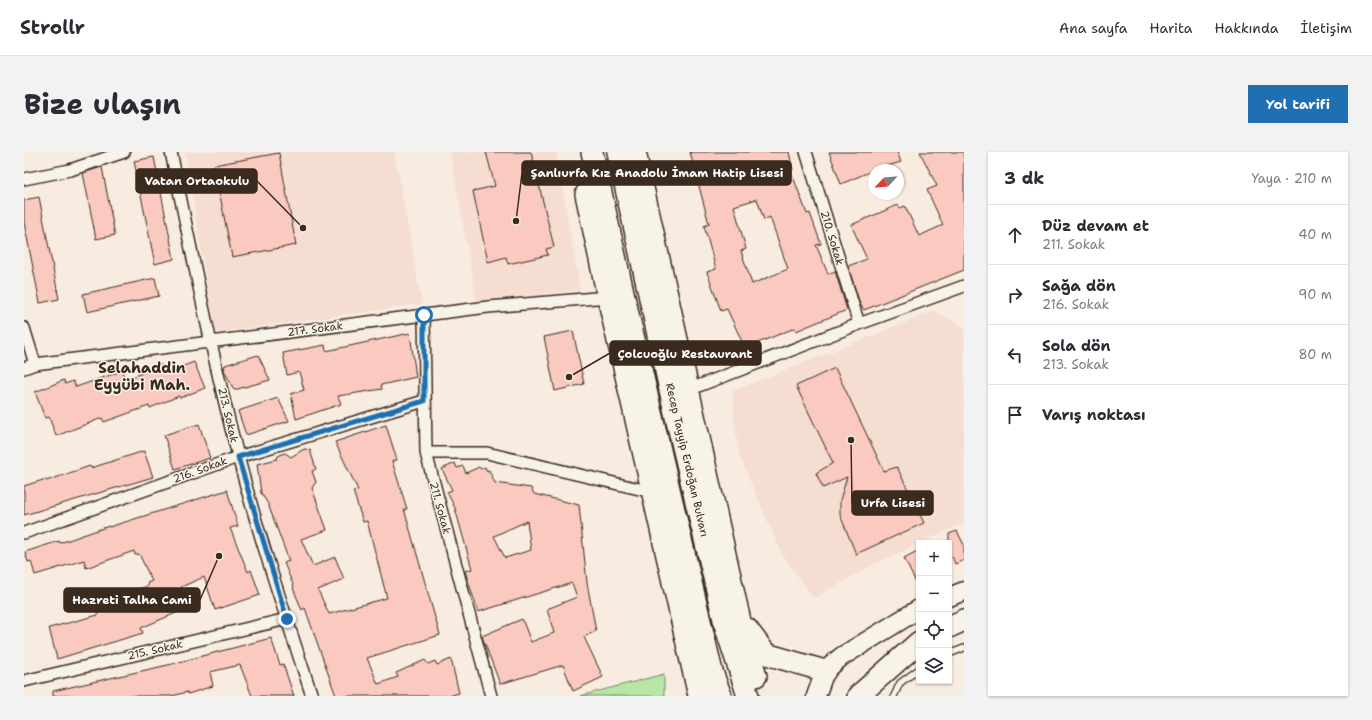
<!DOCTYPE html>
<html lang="tr">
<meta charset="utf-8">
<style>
body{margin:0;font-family:"Shantell Sans",sans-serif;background:#f2f2f3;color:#2b2b33}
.controls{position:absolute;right:12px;bottom:12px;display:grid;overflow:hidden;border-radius:0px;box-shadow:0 1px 3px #0004}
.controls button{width:36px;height:36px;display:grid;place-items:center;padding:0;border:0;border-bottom:1px solid #e1e1e2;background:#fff;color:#2b2b33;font:20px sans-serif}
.compass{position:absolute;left:844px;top:12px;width:36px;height:36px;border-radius:50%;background:#fff;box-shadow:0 1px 3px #0004;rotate:244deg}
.stop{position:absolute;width:12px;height:12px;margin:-9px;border:3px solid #1f6fb2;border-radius:50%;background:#fff}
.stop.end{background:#1f6fb2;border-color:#fff;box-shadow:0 1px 4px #0008}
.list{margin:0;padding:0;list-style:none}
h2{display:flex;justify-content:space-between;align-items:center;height:52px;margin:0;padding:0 16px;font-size:17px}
h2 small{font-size:13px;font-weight:400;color:#7c7c81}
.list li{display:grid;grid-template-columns:26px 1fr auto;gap:12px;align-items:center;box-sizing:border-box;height:60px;padding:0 16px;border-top:1px solid #e1e1e2}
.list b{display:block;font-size:15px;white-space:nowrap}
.list p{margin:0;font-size:13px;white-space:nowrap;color:#7c7c81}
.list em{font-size:13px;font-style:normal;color:#7c7c81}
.icon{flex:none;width:22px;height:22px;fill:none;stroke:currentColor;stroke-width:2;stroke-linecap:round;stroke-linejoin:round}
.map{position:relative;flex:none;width:940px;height:544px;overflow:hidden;border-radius:0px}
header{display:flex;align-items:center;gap:24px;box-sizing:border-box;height:56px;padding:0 20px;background:#fff;border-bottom:1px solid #e1e1e2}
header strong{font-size:19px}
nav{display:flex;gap:22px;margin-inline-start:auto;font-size:14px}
.intro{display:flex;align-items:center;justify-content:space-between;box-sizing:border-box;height:96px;padding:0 24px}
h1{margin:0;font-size:28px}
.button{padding:10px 18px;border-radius:0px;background:#1f6fb2;color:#fff;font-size:14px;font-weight:700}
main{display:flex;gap:24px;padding:0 24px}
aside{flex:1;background:#fff;border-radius:0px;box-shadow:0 1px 3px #0004}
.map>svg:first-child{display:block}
.built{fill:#f5ddd2}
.green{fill:#b6e7a7;stroke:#788862}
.building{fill:#facac0;stroke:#3b2a1e;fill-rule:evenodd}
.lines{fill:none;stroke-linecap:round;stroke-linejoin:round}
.lane-casing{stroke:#3b2a1e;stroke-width:8}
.street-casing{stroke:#3b2a1e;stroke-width:14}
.primary-casing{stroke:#3b2a1e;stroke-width:21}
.highway-casing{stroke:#3b2a1e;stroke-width:24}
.lane{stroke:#f7f3e8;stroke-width:5.5}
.street{stroke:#f7f3e8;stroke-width:11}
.primary{stroke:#f7f3e8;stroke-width:18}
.highway{stroke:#f7f3e8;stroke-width:21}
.route{stroke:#1f6fb2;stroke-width:5}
.labels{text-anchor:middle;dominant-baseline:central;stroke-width:3;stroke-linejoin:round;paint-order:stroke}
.street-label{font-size:11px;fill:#3b2a1e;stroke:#f7f3e8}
.district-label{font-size:15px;font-weight:bold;fill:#3b2a1e;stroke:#f7f3e8}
.leader{fill:none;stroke:#3b2a1e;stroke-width:1.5}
.callout-dot{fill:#3b2a1e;stroke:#f7f3e8;stroke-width:1.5}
.callout{fill:#3b2a1e;stroke:#3b2a1e;stroke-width:1.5}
.callout-label{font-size:12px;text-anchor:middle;font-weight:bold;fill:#fff}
</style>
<header>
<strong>Strollr</strong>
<nav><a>Ana sayfa</a><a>Harita</a><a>Hakkında</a><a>İletişim</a></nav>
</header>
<div class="intro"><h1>Bize ulaşın</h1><a class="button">Yol tarifi</a></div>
<main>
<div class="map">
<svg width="940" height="544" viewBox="0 0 940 544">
<rect width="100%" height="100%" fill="#f8ebe0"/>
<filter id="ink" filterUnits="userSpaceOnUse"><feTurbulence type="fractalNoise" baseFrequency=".025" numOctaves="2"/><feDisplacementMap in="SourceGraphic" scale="8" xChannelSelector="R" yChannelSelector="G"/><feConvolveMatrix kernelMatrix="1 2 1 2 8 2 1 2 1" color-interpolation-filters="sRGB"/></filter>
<g filter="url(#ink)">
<!-- built -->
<path class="built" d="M161 0H370L398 152 191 181Z
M426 0H532L556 138 453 149Z
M910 159 940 175V371L850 412 790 446 759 404 716 306 710 270 709 239Z"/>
<!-- green -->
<path class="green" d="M640 522V544H556Z"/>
<!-- building -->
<path class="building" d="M462 0H507L530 95 522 97 524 103 484 112 482 105 464 110 449 39 471 34Z
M666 0H765L769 18 767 19 783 62 786 61 797 92 792 93 804 122 811 119 823 158 772 179 771 176 721 196 703 157 697 159 683 120 692 117 680 74 685 72ZM733 47 740 68 746 65 764 117 728 132 717 99 722 97 710 54Z
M805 0H873L877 10 850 18 817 32Z
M896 0H940V118L840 158 836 152 824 114 843 107 827 73 874 53 876 56 881 54 895 84 919 73 903 38 913 34Z
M255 1 272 93 208 105 190 13Z
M130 5 150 107 131 112 110 9Z
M78 15 91 83 72 87 59 21Z
M15 45 35 147 16 151 0 70V48Z
M131 126 135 144 63 160 59 142Z
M549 179 560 232 531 239 520 185Z
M386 181 392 225 357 233 358 237 314 244 317 252 272 267 267 242 280 238 275 220 263 223 259 201 301 193 302 199Z
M234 203 246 228 210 238 200 218 201 213Z
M170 210 181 236 156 246 155 244 126 256 125 254 80 270 78 266 32 284 25 265 21 266 11 240 40 228 41 232 49 229 52 235 98 219 101 228 138 213 141 221Z
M811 216 860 319 873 315 900 371 832 402 816 363V348L823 325 799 336 792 321 809 311 772 234Z
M254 246 265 269 222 283 214 259Z
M175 272 186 306 151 317 140 283Z
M362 273 373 308 368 309 383 357H380L416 483 343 506 354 532 374 525 372 521 401 508 404 512 411 509 413 513 427 507 435 541 425 544H312L281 456 278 458 269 436 270 435 260 411 265 409 244 352 237 341 233 312 253 307 254 304 261 301 267 305 280 297 286 298 292 317 288 319 292 330 288 336 303 378 277 387 289 414 311 405 320 427 294 438 305 462 363 446 343 369 339 370 329 339 334 338 311 290Z
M120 299 129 325 0 363V334L22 327V329L66 314 67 316Z
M431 311 433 316 439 314 442 321 455 315 457 317 461 315 463 319 465 318 471 331 507 336 510 342 555 353 563 431 572 479 560 485 579 525 549 539 539 513 476 532 458 484 498 467 507 490 530 481 523 457 553 445 548 431 454 460 441 419 448 417 431 356 423 340 428 338 418 317ZM503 369 507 398 481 406 470 384Z
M203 338 214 374 206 376 224 420 227 418 236 443 191 458 180 425 157 435 166 455 117 476 119 481 33 507 25 476 74 463 70 451 124 434 123 431 128 429 115 402 111 403 110 399 62 416 60 408 11 423 7 409 4 410 1 400 35 389 36 391 85 374V375Z
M933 379 940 393V408L931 412 928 404 925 406V382Z
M895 398V437L880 406Z
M247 486 256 513 259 512 270 544H228L216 513 186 520 189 534 164 542 163 540 148 544H29V539L144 513Z"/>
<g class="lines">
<defs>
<path id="lane" d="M925 502 940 496
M870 544 876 531 895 517"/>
<path id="street" d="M147 0C168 101 188 204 214 304 235 385 262 465 288 544
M782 0 835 172
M0 27 46 18 100 0
M400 163 402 301 467 544
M0 176 11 212
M0 216 11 212 464 155 584 145
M664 238 835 172 940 134
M402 301H463L628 340
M0 381 214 305 400 249
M0 529 263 467"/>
<path id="primary" d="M925 445 940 439
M792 544 801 519 817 505 895 457"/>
<path id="highway" d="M568 0 601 149 688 520 697 544
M594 0 652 265 702 476 724 544
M611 0 716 469 732 524
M562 42 584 145 675 544
M925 475 940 468
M723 477 742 502 801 519
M834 544 895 490"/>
</defs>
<!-- lane casing -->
<use href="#lane" class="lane-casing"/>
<!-- street casing -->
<use href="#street" class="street-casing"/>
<!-- primary casing -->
<use href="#primary" class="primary-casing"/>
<!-- highway casing -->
<use href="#highway" class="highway-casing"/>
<!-- lane -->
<use href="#lane" class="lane"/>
<!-- street -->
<use href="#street" class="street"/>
<!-- primary -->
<use href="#primary" class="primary"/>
<!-- highway -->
<use href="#highway" class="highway"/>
</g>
</g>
<g class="lines" filter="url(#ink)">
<!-- route -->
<path class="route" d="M263 467 214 305 400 249V163"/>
</g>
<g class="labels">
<!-- street labels -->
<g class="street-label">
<text transform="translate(808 86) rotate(73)">210. Sokak</text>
<text transform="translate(291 177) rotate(-7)">217. Sokak</text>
<text transform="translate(204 263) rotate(77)">213. Sokak</text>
<text transform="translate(663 308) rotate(77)">Recep Tayyip Erdoğan Bulvarı</text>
<text transform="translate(176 318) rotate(-20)">216. Sokak</text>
<text transform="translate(416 356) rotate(75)">211. Sokak</text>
<text transform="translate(131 498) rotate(-13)">215. Sokak</text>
</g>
<!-- district labels -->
<g class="district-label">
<text x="118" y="216">Selahaddin<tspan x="118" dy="17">Eyyübi Mah.</tspan></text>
</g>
</g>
<!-- callouts -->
<path class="leader" d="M492 69L498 21M279 76L233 29M545 225L586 201M827 288L828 351M195 404L176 448"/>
<g class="callout-dot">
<circle cx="492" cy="69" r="4"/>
<circle cx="279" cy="76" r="4"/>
<circle cx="545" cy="225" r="4"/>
<circle cx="827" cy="288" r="4"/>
<circle cx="195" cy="404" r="4"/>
</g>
<g class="callout">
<rect x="498" y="9" width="269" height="24" rx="4"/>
<rect x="112" y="17" width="121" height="24" rx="4"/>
<rect x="586" y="189" width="151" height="24" rx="4"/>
<rect x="828" y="339" width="81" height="24" rx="4"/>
<rect x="40" y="436" width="136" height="24" rx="4"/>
</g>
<g class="callout-label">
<text x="633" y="25">Şanlıurfa Kız Anadolu İmam Hatip Lisesi</text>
<text x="173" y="33">Vatan Ortaokulu</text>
<text x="661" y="206">Çolcuoğlu Restaurant</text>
<text x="869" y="355">Urfa Lisesi</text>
<text x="108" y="452">Hazreti Talha Cami</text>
</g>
</svg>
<div class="controls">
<button>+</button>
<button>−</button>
<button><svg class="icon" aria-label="locate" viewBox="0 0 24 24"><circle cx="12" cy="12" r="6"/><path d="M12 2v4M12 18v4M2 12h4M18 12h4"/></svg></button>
<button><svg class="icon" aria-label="layers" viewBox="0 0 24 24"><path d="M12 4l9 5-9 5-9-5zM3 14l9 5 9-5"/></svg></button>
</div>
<svg class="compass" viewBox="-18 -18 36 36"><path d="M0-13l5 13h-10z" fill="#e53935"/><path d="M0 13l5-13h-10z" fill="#7c7c81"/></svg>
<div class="stop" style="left:400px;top:163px"></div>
<div class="stop end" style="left:263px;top:467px"></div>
</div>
<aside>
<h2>3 dk<small>Yaya · 210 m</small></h2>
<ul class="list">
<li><svg class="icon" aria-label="ahead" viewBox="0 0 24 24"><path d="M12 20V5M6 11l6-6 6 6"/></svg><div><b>Düz devam et</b><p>211. Sokak</p></div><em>40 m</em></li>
<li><svg class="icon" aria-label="right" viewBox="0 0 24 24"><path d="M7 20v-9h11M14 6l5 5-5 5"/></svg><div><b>Sağa dön</b><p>216. Sokak</p></div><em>90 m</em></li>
<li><svg class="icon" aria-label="left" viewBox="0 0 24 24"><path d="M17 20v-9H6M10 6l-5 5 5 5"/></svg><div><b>Sola dön</b><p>213. Sokak</p></div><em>80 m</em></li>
<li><svg class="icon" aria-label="arrive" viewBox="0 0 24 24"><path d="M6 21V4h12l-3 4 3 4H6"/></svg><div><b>Varış noktası</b></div></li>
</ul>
</aside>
</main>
